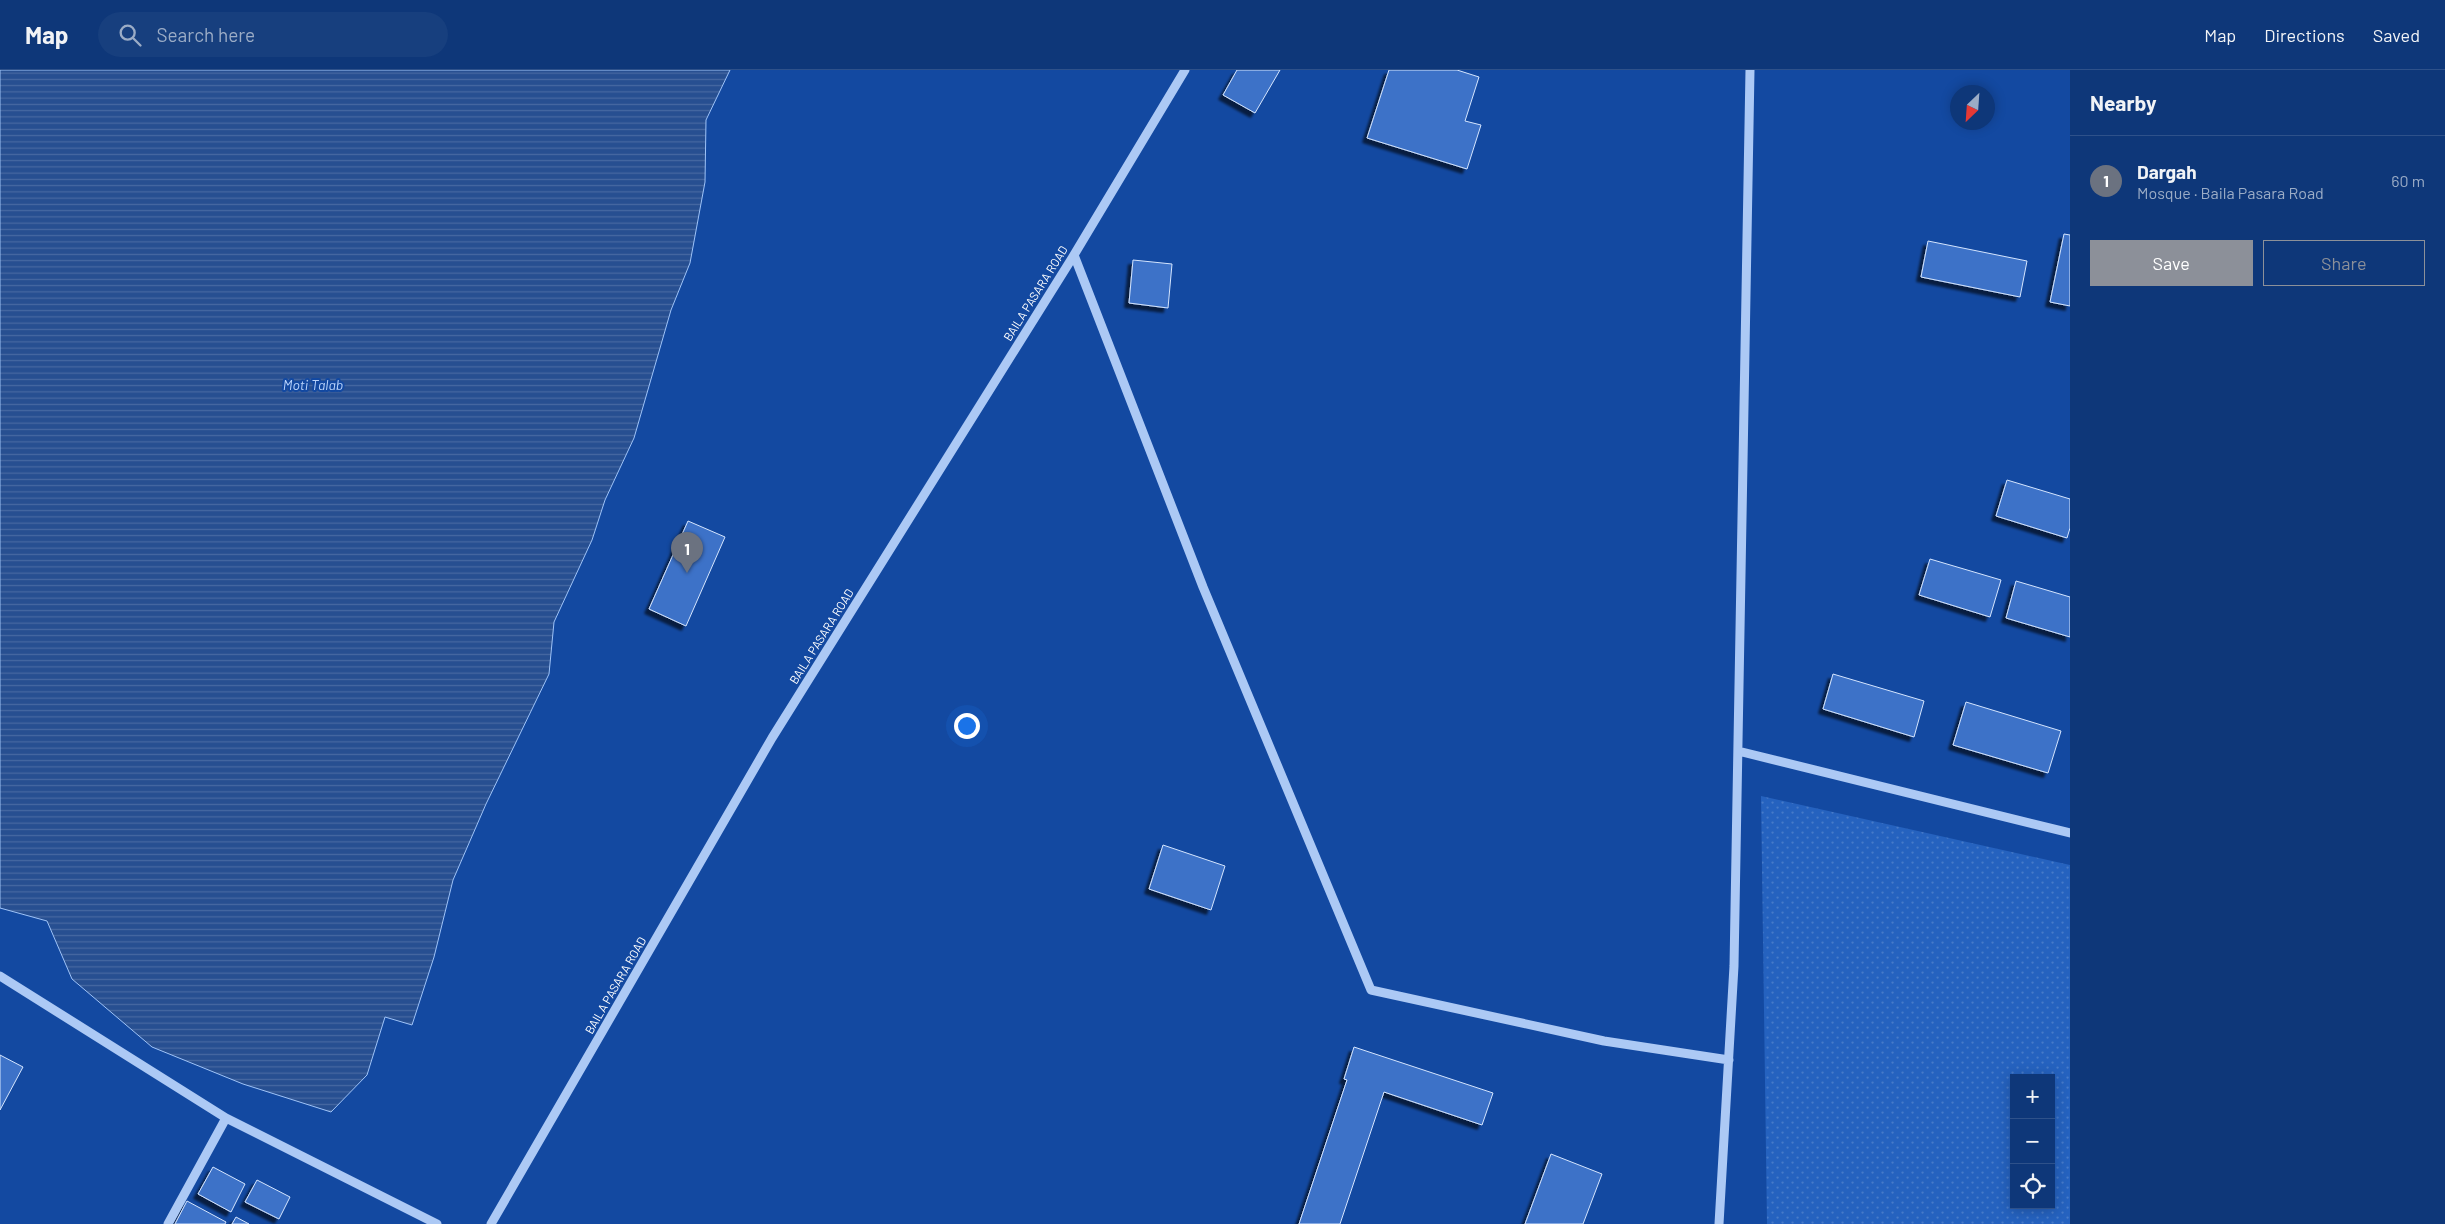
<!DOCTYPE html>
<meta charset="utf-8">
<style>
body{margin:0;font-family:Barlow,sans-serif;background:#173f7e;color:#f1f3f6}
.controls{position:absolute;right:15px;bottom:15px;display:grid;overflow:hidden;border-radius:0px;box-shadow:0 2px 12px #0003}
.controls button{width:45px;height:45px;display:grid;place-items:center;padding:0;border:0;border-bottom:1px solid #2e518a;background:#0e3779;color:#f1f3f6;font:25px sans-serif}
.compass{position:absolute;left:1950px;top:15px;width:45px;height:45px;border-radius:50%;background:#0e3779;box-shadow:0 2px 12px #0003;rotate:205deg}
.you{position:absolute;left:966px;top:655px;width:18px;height:18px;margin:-12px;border:4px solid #fff;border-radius:50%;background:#1a73e8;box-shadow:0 0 0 8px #1a73e833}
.badge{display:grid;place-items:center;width:32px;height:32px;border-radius:50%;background:#8c9099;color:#fff;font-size:16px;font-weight:700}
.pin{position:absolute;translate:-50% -41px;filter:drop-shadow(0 1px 2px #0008)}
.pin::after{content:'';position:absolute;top:26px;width:18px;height:15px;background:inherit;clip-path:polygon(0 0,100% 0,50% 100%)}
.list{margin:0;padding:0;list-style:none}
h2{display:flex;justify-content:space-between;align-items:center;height:65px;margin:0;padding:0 20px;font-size:21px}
h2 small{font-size:16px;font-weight:400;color:#9bacc6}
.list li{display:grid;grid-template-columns:32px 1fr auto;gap:15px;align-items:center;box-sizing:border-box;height:90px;padding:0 20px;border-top:1px solid #2e518a}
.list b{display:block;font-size:19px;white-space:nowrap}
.list p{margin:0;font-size:16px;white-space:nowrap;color:#9bacc6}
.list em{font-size:16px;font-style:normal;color:#9bacc6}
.actions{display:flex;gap:10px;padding:15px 20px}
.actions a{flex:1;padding:11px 0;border:1px solid #8c9099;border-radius:0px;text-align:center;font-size:18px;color:#8c9099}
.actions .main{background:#8c9099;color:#fff}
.icon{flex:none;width:28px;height:28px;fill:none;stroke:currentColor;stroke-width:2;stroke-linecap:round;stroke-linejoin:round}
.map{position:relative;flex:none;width:2070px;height:1154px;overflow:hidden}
header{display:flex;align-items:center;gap:30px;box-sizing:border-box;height:70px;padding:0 25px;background:#0e3779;border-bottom:1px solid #2e518a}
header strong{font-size:24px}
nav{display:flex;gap:28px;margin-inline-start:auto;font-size:18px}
.search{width:350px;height:45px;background:#173f7e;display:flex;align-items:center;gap:12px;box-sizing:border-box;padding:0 18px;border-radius:28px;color:#9bacc6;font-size:19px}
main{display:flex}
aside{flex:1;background:#0e3779}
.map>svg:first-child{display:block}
.park{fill:url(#park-dots);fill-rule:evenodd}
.water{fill:url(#water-rules);stroke:#9ec3f8}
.building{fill:#3c72c8;stroke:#d5e5fe;filter:url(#shadow)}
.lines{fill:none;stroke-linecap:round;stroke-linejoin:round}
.minor{stroke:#acc9f5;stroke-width:9}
.labels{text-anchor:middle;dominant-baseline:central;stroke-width:4;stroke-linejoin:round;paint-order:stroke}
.street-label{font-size:12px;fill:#fff;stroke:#1349a1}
.water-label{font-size:14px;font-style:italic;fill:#b9d3fb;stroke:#1349a1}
</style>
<header>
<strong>Map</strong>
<div class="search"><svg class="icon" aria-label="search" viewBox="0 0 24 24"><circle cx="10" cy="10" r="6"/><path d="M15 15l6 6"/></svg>Search here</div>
<nav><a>Map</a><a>Directions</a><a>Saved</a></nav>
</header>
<main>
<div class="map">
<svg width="2070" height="1154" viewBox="0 0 2070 1154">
<defs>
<pattern id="park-dots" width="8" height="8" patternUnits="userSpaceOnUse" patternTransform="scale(1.25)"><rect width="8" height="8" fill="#2562bf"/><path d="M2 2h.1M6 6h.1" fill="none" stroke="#467ac9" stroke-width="1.8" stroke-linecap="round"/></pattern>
<pattern id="water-rules" width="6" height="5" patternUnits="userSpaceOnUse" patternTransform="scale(1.25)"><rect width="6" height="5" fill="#274f91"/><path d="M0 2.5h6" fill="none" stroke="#4769a2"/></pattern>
<filter id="shadow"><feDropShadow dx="-4.5" dy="4.5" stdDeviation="1" flood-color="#0009"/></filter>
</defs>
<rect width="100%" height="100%" fill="#1349a1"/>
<!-- park -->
<path class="park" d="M1761 726 2070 795V1154H1767ZM2014 1008H2051V1135H2014Z"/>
<!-- water -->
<path class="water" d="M0 0H730L706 50 705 112 690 193 671 240 634 368 605 430 592 470 554 552 549 604 486 734 453 810 434 887 412 955 385 947 367 1005 331 1042 243 1014 152 977 72 909 47 851 0 838Z"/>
<!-- building -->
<path class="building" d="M1237 0H1280L1255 43 1223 25Z
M1389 0H1457L1479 7 1465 51 1481 55 1467 99 1367 68Z
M2064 164 2070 165V236L2050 232Z
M1928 171 2027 191 2020 227 1921 207Z
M1133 190 1172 194 1168 238 1129 233Z
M2007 410 2070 429V458L2067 468 1996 446Z
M688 451 725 467 686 556 649 539Z
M1930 489 2001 510 1990 547 1919 525Z
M2016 511 2070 527V567L2006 548Z
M1833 604 1924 631 1914 667 1823 639Z
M1966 632 2061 661 2048 703 1953 675Z
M1163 775 1225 796 1211 840 1149 819Z
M1354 977 1493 1023 1482 1055 1384 1022 1340 1154H1299L1347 1010 1344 1009Z
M0 985 23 997 0 1040Z
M1551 1084 1602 1104 1583 1154H1525Z
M213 1097 245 1114 231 1142 198 1124Z
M257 1110 290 1127 279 1149 245 1132Z
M187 1131 226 1152 225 1154H175Z
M236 1147 249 1154H232Z"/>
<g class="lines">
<!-- minor -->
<path class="minor" d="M1074 185 1203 517 1371 920 1604 971 1729 990
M1738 681 2070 763
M0 906 226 1048 168 1154
M226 1048 437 1154
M491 1154 772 668 1074 185 1185 0
M1719 1154 1734 896 1750 0"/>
</g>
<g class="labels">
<!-- street labels -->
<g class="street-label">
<text transform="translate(1035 223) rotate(-58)">BAILA PASARA ROAD</text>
<text transform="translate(821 566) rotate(-58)">BAILA PASARA ROAD</text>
<text transform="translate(615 915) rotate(-60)">BAILA PASARA ROAD</text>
</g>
<!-- water labels -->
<g class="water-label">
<text x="313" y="314">Moti Talab</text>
</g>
</g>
</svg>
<div class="controls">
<button>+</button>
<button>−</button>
<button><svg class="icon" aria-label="locate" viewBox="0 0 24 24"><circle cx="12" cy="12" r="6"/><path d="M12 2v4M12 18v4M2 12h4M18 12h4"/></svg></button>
</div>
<svg class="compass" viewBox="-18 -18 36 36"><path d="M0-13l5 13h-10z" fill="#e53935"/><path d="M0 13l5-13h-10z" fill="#9bacc6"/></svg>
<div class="you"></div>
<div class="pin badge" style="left:687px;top:503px;background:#6b7280">1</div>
</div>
<aside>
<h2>Nearby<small></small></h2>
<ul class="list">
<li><span class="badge" style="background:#6b7280">1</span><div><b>Dargah</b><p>Mosque · Baila Pasara Road</p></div><em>60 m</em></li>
</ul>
<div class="actions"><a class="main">Save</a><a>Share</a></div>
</aside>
</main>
